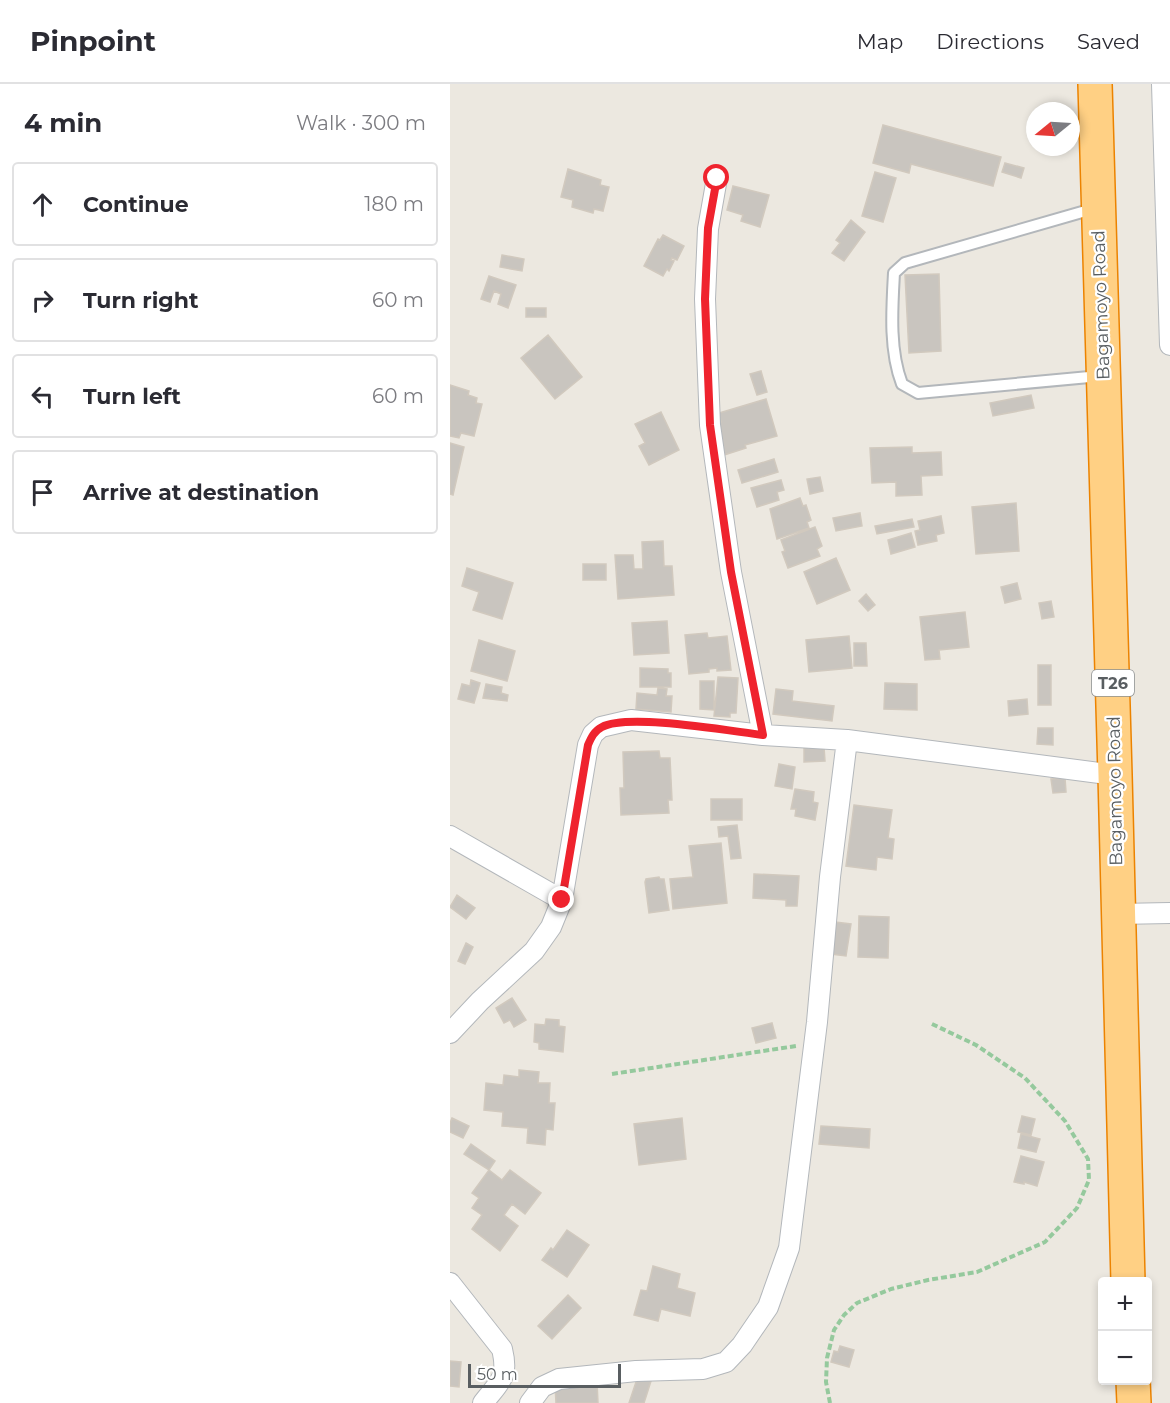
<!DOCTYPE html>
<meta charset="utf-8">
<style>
body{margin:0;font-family:Montserrat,sans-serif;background:#f7f7f7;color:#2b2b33}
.controls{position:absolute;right:18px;bottom:18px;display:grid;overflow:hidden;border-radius:6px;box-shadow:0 3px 9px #0003}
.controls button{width:54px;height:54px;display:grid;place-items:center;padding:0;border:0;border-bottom:2px solid #e1e1e2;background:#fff;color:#2b2b33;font:30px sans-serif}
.compass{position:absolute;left:576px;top:18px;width:54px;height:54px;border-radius:50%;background:#fff;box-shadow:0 3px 9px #0003;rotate:252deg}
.scale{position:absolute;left:18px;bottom:15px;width:153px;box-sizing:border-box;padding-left:6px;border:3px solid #595e61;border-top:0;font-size:16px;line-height:21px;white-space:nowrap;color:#595e61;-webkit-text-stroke:4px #fff;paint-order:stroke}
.stop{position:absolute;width:18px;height:18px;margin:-14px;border:4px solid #ef232e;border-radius:50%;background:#fff}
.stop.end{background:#ef232e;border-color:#fff;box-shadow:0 2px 6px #0008}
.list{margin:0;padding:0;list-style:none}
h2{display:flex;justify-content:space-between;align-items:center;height:78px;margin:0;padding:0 24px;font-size:26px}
h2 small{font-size:20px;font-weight:400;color:#7c7c81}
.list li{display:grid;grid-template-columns:39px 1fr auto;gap:18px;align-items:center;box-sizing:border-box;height:84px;margin:0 12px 12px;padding:0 12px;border:2px solid #e1e1e2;border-radius:6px}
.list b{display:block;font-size:22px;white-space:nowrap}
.list em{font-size:20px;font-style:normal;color:#7c7c81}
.icon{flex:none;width:33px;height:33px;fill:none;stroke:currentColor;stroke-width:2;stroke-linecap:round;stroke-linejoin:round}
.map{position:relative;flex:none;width:720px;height:1319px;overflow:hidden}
header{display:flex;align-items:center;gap:36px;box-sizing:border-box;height:84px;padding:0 30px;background:#fff;border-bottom:2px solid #e1e1e2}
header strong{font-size:28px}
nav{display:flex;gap:33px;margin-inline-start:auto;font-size:21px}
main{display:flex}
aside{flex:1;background:#fff}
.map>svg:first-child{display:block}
.building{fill:#c9c5bf;stroke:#d1c9be;stroke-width:1.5}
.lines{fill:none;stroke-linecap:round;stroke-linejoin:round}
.lane-casing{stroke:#b3b7bb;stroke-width:14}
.street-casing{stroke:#b3b7bb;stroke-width:22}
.highway-casing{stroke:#ec8300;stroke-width:36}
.path{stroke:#95c99d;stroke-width:4;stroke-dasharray:6 3;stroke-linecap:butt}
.lane{stroke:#fff;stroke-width:10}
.street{stroke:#fff;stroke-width:20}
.highway{stroke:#ffd084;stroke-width:33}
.route{stroke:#ef232e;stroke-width:8}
.labels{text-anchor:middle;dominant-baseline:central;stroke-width:4.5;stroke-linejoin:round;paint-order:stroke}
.shield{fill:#fff;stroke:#8b8e90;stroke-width:1.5}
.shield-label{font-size:16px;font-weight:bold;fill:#595e61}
.street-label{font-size:18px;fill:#595e61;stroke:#fff}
</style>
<header>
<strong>Pinpoint</strong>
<nav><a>Map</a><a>Directions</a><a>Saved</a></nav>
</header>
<main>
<aside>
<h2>4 min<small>Walk · 300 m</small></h2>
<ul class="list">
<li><svg class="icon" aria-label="ahead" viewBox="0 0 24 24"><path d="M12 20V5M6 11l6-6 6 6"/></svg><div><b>Continue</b></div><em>180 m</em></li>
<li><svg class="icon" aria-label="right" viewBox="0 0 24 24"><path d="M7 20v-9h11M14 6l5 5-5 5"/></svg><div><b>Turn right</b></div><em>60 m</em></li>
<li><svg class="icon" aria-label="left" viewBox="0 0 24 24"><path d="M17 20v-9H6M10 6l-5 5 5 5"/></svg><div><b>Turn left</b></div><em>60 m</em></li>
<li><svg class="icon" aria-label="arrive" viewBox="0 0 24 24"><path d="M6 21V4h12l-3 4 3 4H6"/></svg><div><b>Arrive at destination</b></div></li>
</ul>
</aside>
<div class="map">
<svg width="720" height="1319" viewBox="0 0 720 1319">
<rect width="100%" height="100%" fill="#ece8e0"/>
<!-- building -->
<path class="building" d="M433 41 551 73 543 102 461 80 459 89 423 79Z
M555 79 574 84 571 94 552 88Z
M118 85 151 96 150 101 159 103 153 127 144 125 143 129 122 123 123 116 111 113Z
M425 88 446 94 433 138 412 132Z
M283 102 319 111 310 143 291 137 293 131 277 126Z
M401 136 415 148 394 177 382 169 390 159 386 156Z
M213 151 234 162 227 176 222 174 221 176 224 177 219 187 217 185 213 192 194 182 208 155 210 156Z
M52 171 74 175 72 187 50 183Z
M489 190 491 267 459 269 455 191Z
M39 192 66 201 58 224 48 220 51 210 44 207 40 218 31 215Z
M76 224H96V233H76Z
M98 251 132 293 105 315 71 274Z
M311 287 317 308 307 311 300 290Z
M0 301 19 307 18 311 27 314 26 319 32 320 24 352 11 349 9 354 0 352Z
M581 311 584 324 543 332 540 319Z
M316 315 327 352 295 361 296 364 271 372 262 341 271 338 269 329Z
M211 328 229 366 199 381 189 362 195 359 185 340Z
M0 359 14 363 3 411 0 410Z
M462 363V369L491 368 492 391 471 392 472 411 446 412V398L422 399 420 364Z
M324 375 328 388 292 399 288 386Z
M370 393 373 407 360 410 357 395Z
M331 396 334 406 327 408 329 416 307 423 301 404Z
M350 414 353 422 356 421 361 436 357 438 359 444 327 455 320 425Z
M566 419 569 467 526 470 522 423Z
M410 429 412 442 386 447 383 434Z
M491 432 494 449 486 451 487 457 468 461 465 447 470 446 468 437Z
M462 435 464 443 427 450 425 442Z
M365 443 372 462 367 465 370 472 338 484 332 468 335 467 331 456Z
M461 449 465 463 441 470 438 456Z
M213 457 214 482H222L224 511 168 515 165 471H183L184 485H193L192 458Z
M386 474 400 506 367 520 354 488Z
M133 480H156V496H133Z
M17 484 63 499 52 535 23 526 29 508 12 502Z
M567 499 571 515 555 519 551 503Z
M416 510 425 521 418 527 409 517Z
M601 517 604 533 592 535 589 519Z
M515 528 519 563 489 566 490 575 475 576 470 533Z
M217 537 219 569 184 571 182 539Z
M257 549 258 554 277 552 281 586 267 587V584L259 585V588L239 590 235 551Z
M399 552 402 584 359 588 356 556Z
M29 556 65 567 57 597 21 587Z
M404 559H416L417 582H404Z
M588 581H601V621H588Z
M190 584 218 585V589H221V603H190Z
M268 593 288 594 286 629H280V633L264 632Z
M21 596 30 599 24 619 8 615 12 600 20 602Z
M250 597H264V626L250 625Z
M435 599 467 600V626L434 625Z
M36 600 52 603 51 609 58 611 57 617 33 614Z
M208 604 217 605 216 612H222L221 628 186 625 187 609 207 611Z
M326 605 343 607 342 617 384 622 382 637 323 630Z
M577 615 578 630 559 632 558 617Z
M588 644H603V661L587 660Z
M354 663H374L375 677 354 678Z
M209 667 210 674H220L222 716H218L219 729 171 731 170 704H174L173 668Z
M329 680 345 683 342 705 325 702Z
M615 694 616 708 603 709 601 695Z
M345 705 364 708 363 718 368 719 365 736 345 732 346 725H341Z
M261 715H292V736H261Z
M404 721 442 726 438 754 444 755 442 775 427 773 426 786 396 782Z
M287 741 291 774 281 775 278 752 269 753 268 743Z
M271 759 277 819 223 825 220 795 243 793 239 762Z
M304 790 349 792 347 822H336V816L303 814Z
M209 793 210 795H214L219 826 199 829 195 798 196 795Z
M7 811 25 824 16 835 0 823Z
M409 832 439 833 438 874 408 873Z
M385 838 401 840 396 872 381 870Z
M16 859 23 863 15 880 8 877Z
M62 914 76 936 64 943 60 936 54 939 46 924Z
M96 935 109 936V942L115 943 113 968 89 965V959L84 958 85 940 95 941Z
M322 939 326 954 306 959 302 944Z
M69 986 89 988 88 999H100L99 1019H105L103 1046 96 1045 95 1061 77 1059 78 1044 52 1042 53 1028 34 1026 36 999 53 1001 54 991 69 993Z
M572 1032 585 1035 581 1051 568 1048Z
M2 1034 19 1042 13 1054 0 1048V1039Z
M232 1034 236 1075 189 1081 184 1040Z
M371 1042 420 1045 419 1064 369 1060Z
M571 1050 590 1055 586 1068 568 1064Z
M21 1060 45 1077 39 1086 14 1070Z
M571 1072 594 1078 587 1102 574 1098V1100L564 1098Z
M39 1086 52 1096 60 1086 91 1109 75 1130 62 1120 54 1131 68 1142 50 1167 22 1145 32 1131 22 1124 29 1114 22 1109Z
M117 1146 139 1161 117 1193 92 1176 101 1164 103 1166Z
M203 1182 230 1190 227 1204 245 1209 240 1232 211 1225 208 1237 184 1231 191 1206 197 1207Z
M118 1211 131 1224 102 1255 88 1242Z
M390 1262 404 1266 399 1283 381 1278 384 1267 388 1268Z
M0 1277 11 1278 9 1303 0 1302Z
M189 1289 202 1294 194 1319H179Z
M147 1298 148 1319H106L105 1301Z"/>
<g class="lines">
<defs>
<path id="lane" d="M646 124 455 179 444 189C442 225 439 266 452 300L468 309 650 292"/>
<path id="street" d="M712 0 720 261
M267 94 258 145 255 215 260 341 281 488 313 651
M0 752 112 816
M668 830 720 829
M0 949 30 917 84 867 101 843 112 816 138 661 143 650 151 643 181 636 313 651 397 656 665 691
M0 1199 52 1265C59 1294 50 1297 33 1319
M80 1319 92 1303 109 1295 186 1287 253 1285 276 1278 292 1261 318 1223 339 1164 367 938 380 793 397 656"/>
<path id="highway" d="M645 0 665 691 678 1198
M683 1296 684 1319"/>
</defs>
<!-- lane casing -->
<use href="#lane" class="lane-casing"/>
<!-- street casing -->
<use href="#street" class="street-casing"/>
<!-- highway casing -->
<use href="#highway" class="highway-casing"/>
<!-- path -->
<path class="path" d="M162 990 346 962
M380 1319 376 1298 377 1274 384 1246 394 1231 407 1219 441 1205 478 1196 527 1188 595 1158 627 1124 639 1096 638 1075 615 1037 575 994 526 961 480 939"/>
<!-- lane -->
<use href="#lane" class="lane"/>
<!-- street -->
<use href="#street" class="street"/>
<!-- highway -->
<use href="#highway" class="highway"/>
</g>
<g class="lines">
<!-- route -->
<path class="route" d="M112 816 138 661C141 654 144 647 152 643 178 629 279 647 313 651L281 488 260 341 255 215 258 144 267 94"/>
</g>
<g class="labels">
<!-- shield labels -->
<rect class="shield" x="642" y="586" width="42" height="26" rx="4.5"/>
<g class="shield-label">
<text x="663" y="599">T26</text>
</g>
<!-- street labels -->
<g class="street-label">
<text transform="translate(651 221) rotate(-92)">Bagamoyo Road</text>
<text transform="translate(665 707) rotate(-91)">Bagamoyo Road</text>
</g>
</g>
</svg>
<div class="controls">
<button>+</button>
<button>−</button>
</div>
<svg class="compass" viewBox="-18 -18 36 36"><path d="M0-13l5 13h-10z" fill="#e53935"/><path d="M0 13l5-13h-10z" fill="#7c7c81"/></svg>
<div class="scale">50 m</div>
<div class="stop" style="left:267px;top:94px"></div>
<div class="stop end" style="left:112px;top:816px"></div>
</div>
</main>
